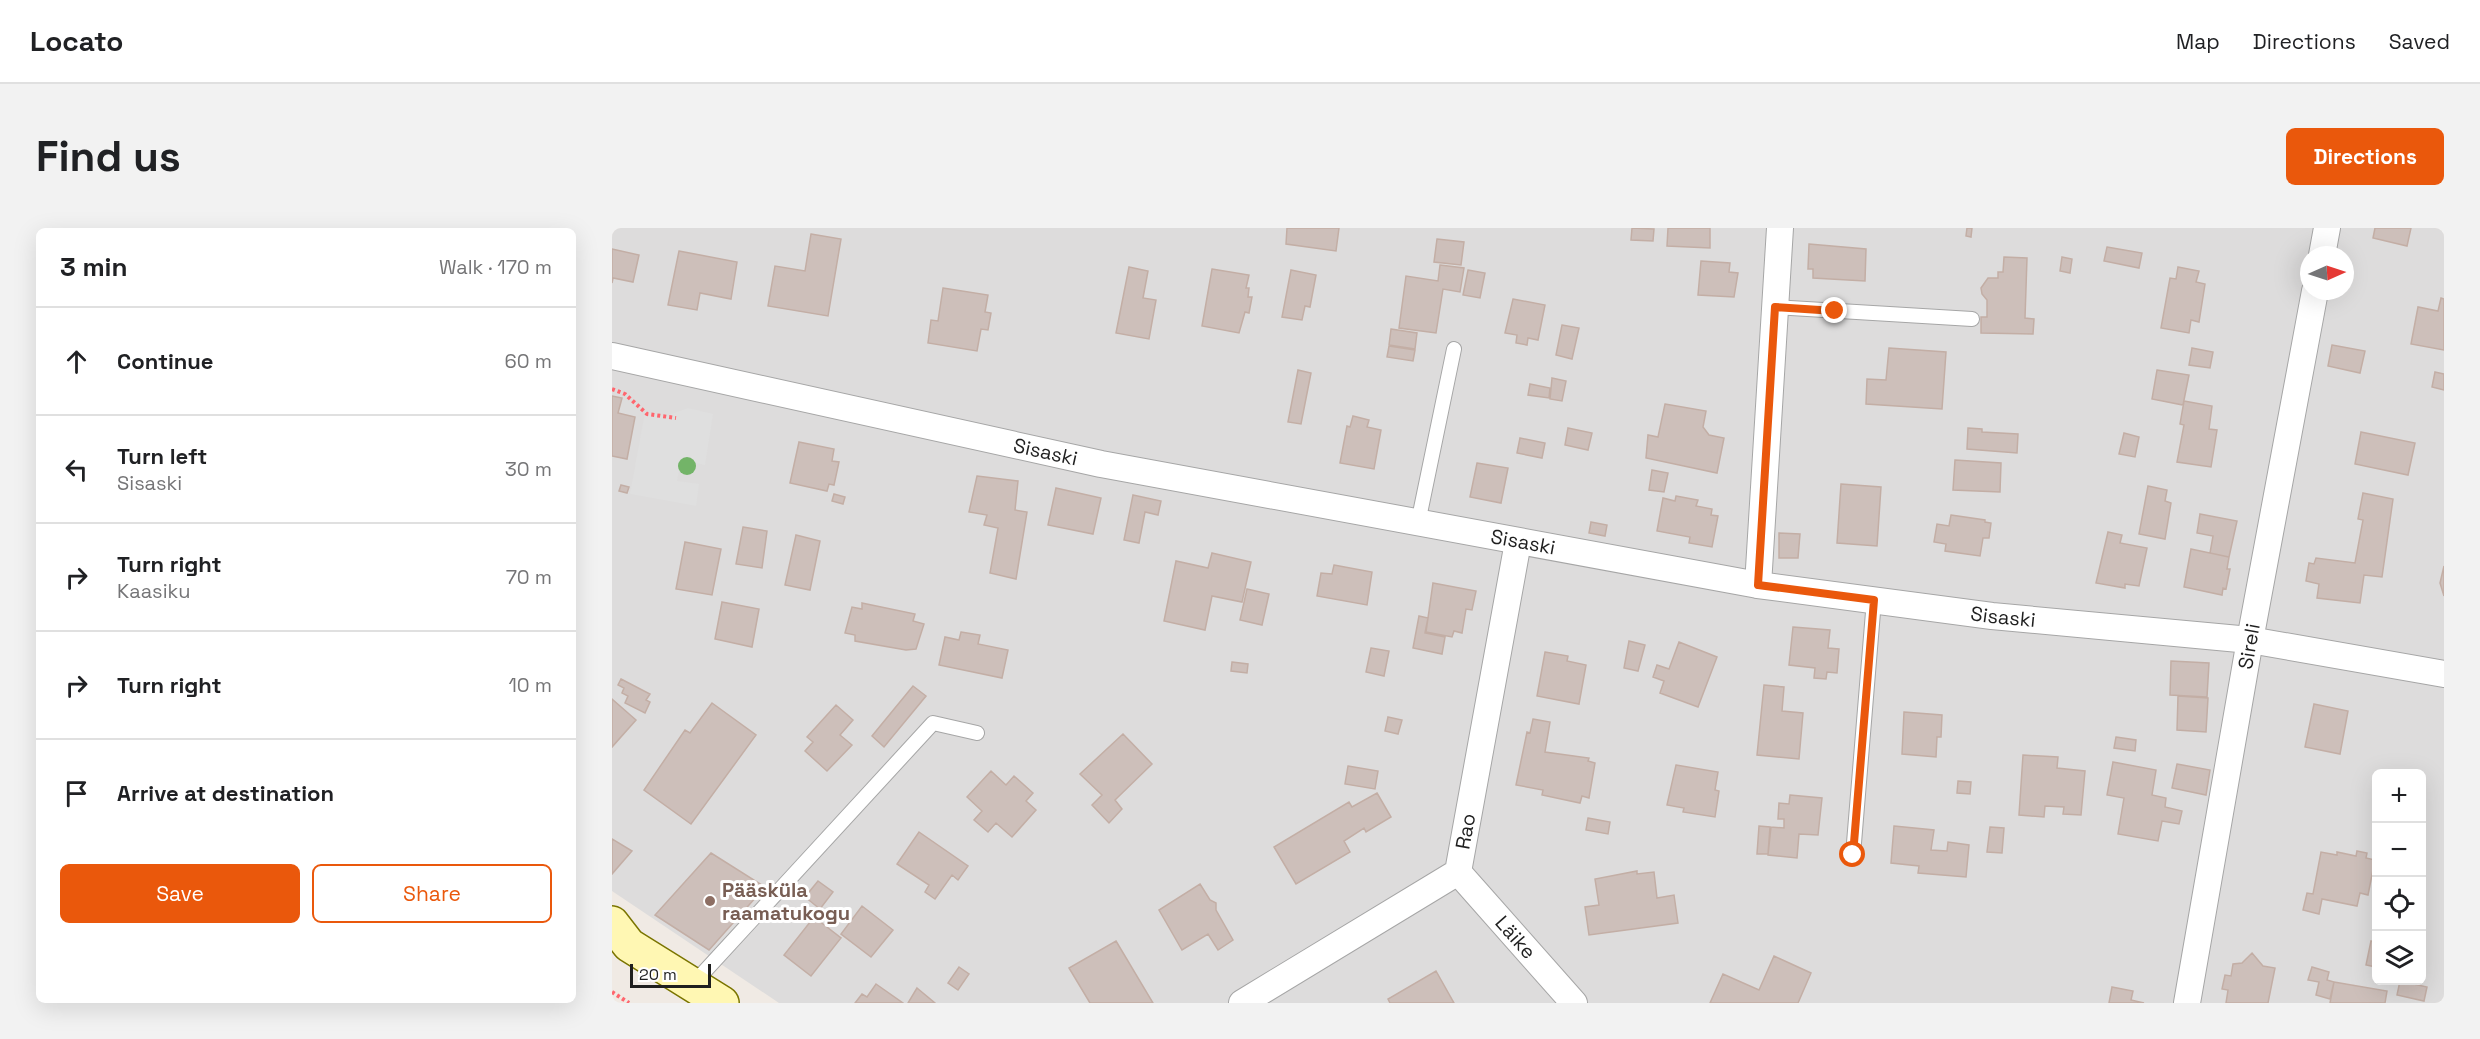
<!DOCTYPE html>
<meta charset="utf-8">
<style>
body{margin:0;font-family:"Space Grotesk",sans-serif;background:#f2f2f2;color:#202124}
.controls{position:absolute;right:18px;bottom:18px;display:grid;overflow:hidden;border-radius:9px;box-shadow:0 6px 24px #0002}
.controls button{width:54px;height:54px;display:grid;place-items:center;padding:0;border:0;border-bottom:2px solid #e0e0e0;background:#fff;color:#202124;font:30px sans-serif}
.compass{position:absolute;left:1688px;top:18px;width:54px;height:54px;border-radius:50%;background:#fff;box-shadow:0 6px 24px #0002;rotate:87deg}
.scale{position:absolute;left:18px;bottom:15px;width:81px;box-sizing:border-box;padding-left:6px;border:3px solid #1f1f1f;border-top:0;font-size:16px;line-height:21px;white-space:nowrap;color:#1f1f1f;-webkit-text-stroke:4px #fff;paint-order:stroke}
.stop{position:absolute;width:18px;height:18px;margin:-14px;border:4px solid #ea580c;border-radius:50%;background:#fff}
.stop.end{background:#ea580c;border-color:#fff;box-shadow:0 2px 6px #0008}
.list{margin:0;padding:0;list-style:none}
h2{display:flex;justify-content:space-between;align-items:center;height:78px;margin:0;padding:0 24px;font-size:26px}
h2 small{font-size:20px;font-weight:400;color:#757577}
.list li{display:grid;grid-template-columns:39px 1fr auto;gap:18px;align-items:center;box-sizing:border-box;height:108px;padding:0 24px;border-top:2px solid #e0e0e0}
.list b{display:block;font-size:22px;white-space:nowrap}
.list p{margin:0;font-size:20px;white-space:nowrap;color:#757577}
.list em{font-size:20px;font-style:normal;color:#757577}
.actions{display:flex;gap:12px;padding:18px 24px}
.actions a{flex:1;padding:14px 0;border:2px solid #ea580c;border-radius:9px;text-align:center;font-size:21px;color:#ea580c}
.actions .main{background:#ea580c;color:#fff}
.icon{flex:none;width:33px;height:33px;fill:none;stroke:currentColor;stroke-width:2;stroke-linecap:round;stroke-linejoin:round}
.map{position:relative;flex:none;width:1832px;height:775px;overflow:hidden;border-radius:9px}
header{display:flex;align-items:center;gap:36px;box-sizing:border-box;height:84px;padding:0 30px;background:#fff;border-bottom:2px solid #e0e0e0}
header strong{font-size:28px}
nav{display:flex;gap:33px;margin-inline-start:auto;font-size:21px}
.intro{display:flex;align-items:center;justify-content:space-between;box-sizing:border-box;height:144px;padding:0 36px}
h1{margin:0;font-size:42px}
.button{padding:15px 27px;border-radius:9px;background:#ea580c;color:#fff;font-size:21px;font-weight:700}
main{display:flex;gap:36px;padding:0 36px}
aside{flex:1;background:#fff;border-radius:9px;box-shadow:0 6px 24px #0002}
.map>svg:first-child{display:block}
.residential{fill:#dddcdc;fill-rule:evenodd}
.parking{fill:#dfdfdf}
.building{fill:#cdbfba;stroke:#c3aea5;stroke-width:1.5}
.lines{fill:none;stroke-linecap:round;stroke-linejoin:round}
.service-casing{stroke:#a6a6a6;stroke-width:16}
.minor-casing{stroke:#a6a6a6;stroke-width:28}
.secondary-casing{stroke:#7b7500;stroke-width:36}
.path{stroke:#ff666e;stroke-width:4;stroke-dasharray:3 3;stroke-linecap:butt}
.service{stroke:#fff;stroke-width:14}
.minor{stroke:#fff;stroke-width:26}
.secondary{stroke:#fff7b3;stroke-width:33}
.tree{fill:#73b468}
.route{stroke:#ea580c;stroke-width:8}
.education-dot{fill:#8d6e63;stroke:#fff;stroke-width:2}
.labels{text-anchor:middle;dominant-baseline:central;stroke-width:6;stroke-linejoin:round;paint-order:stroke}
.street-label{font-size:20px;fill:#1f1f1f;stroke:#fff}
.education-label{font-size:20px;font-weight:bold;fill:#785e54;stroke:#fff;text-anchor:start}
</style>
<header>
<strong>Locato</strong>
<nav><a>Map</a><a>Directions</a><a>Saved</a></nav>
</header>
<div class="intro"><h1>Find us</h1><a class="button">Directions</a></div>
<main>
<aside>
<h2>3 min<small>Walk · 170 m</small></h2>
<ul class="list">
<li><svg class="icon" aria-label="ahead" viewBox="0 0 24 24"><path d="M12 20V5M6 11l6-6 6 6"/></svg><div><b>Continue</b></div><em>60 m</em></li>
<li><svg class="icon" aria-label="left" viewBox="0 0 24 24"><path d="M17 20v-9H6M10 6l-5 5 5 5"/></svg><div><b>Turn left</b><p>Sisaski</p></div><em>30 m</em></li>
<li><svg class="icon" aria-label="right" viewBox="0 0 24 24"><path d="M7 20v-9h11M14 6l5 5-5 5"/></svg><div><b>Turn right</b><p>Kaasiku</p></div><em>70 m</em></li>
<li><svg class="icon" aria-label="right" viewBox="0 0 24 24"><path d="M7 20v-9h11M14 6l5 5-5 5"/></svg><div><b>Turn right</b></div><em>10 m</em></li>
<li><svg class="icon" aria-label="arrive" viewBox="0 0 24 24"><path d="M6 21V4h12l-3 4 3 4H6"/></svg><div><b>Arrive at destination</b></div></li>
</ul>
<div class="actions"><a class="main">Save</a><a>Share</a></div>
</aside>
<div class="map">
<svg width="1832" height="775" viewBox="0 0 1832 775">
<rect width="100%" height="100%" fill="#f0eae4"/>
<!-- residential -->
<path class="residential" d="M0 0H1832V775H167L0 663ZM1697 27H1733V63H1697ZM1764 546H1810V752H1764Z"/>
<!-- parking -->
<path class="parking" d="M76 180 101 186 93 237 69 232 65 253 87 256 84 278 18 266 33 184 54 188Z"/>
<!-- building -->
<path class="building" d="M675 0H727L724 23 674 16Z
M1020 0 1042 1 1041 13 1019 12Z
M1056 0H1098V20L1055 18Z
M1355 0H1360L1359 9 1354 8Z
M1763 0H1799L1795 18 1761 10Z
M199 6 229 11 216 88 156 78 163 38 193 43Z
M825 11 852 14 849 37 822 34Z
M1197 16 1254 21 1253 53 1201 50V41H1196Z
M1495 19 1530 25 1527 40 1492 33Z
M0 21 27 27 21 54 1 50 0 55Z
M67 23 125 34 119 71 88 65 85 82 56 77Z
M1392 29 1415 30 1413 90 1422 91 1421 106 1369 105V89H1375V72L1370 66 1369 60 1376 50H1386V44H1391Z
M1450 29 1460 31 1458 45 1448 43Z
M1089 33 1118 35 1117 44 1126 45 1122 69 1086 67Z
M828 37 852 40 848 64 831 61 824 105 787 100 794 48 826 53Z
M517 39 536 43 531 70 544 72 537 111 504 105Z
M1566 39 1587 43 1584 54 1593 56 1587 94 1579 92 1577 105 1549 100 1558 50 1564 51Z
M600 41 637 47 634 60H637L636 69H640L637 85 633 84 627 105 590 98Z
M679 42 704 47 698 79 693 78 690 92 670 89Z
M856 42 873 45 868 70 851 67Z
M331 60 376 67 373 84 379 85 376 102 369 101 365 123 316 115 319 92 326 93Z
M1829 70 1832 71V122L1799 116 1806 79 1826 83Z
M901 71 933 77 926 112 916 110 915 117 904 115 905 107 893 105Z
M950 97 967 100 960 131 944 127Z
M779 101 805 105 803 121 777 117Z
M1720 117 1753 123 1748 145 1716 138Z
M777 118 803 122 801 133 775 129Z
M1277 120 1334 124 1330 181 1254 176 1255 151 1274 152Z
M1580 120 1601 124 1598 140 1577 137Z
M686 142 699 145 689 196 676 194Z
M1545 142 1577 147 1571 177 1540 171Z
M1823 144 1832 146V162L1820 159Z
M940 150 954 153 950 173 938 171Z
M918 156 938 160 937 170 916 167Z
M0 168 10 170 6 185 23 189 15 231 0 228Z
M1572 173 1600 178 1597 201 1605 202 1599 239 1565 234 1572 197 1568 196Z
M1053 176 1094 183 1091 199 1097 207 1112 210 1105 245 1034 230 1036 207 1046 209Z
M741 188 757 192 755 199 769 202 762 241 728 235 735 198 738 199Z
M956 200 980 205 976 222 953 217Z
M1356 200 1370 201V204L1406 206 1405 225 1355 221Z
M1749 204 1803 215 1796 247 1743 236Z
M1512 205 1527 209 1523 229 1507 226Z
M908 210 933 215 930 230 905 225Z
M187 214 222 221 220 233 227 234 222 257 217 256 215 263 178 255Z
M1343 232 1389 235 1388 264 1341 262Z
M865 235 896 240 889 275 858 269Z
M1040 242 1056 245 1052 264 1037 262Z
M365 248 406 253 403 282 415 284 404 351 378 345 386 300 372 297 375 287 357 284Z
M1229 256 1269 259 1265 318 1225 315Z
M9 257 17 259 15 265 7 263Z
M1536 258 1555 262 1553 273 1559 275 1553 311 1527 306Z
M444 260 489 270 481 306 436 297Z
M1751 265 1781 271 1770 349 1752 347 1748 375 1705 370 1707 356 1694 353 1697 335 1702 336 1704 330 1743 335 1751 292 1746 291Z
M222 266 233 269 231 276 220 273Z
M521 267 549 273 546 287 533 284 527 315 512 312Z
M1064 268 1086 272 1084 278 1100 281 1099 287 1106 288 1100 319 1077 315 1078 309 1045 303 1051 270 1063 273Z
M1588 286 1625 293 1617 329 1598 325 1601 308 1585 305Z
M1339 287 1373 292V294L1379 295 1377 310H1371L1368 328 1333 323 1334 316 1322 314 1325 296 1337 298Z
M979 294 995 297 993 308 977 305Z
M131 299 155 303 150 340 124 336Z
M1496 304 1510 307 1508 315 1535 320 1527 358 1513 356V360L1484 355Z
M1167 305 1188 306 1186 330H1167Z
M184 307 208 313 198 362 173 357Z
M73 314 109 321 100 367 64 361Z
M1579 321 1617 329 1615 341H1618L1614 361 1611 360 1610 367 1572 359Z
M600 325 639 334 630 374 600 368 593 402 552 393 564 333 596 340Z
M722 337 760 344 755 377 705 368 709 345 720 346Z
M1832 338V368L1828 355Z
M821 355 864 363 860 382 854 381 850 405 842 403 840 409 814 404Z
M635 361 657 366 650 397 628 392Z
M110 374 147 381 140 419 103 411Z
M250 375 303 386 301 393 312 396 304 421 294 422 243 413V407L233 405 240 379 250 381Z
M807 388 816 390 813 405 833 409 830 426 801 420Z
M1181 399 1218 402 1216 420 1227 421 1225 445 1215 444 1214 451 1202 450 1203 440 1177 437Z
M349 404 368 407 366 416 396 422 390 450 327 437 333 409 347 412Z
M1017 413 1033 417 1026 443 1012 440Z
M1067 414 1105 429 1086 479 1048 465 1052 453 1041 449 1045 437 1057 441Z
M759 420 777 423 772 448 754 444Z
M933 424 956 428 955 433 974 437 967 476 925 468Z
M1559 433 1597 435 1595 469 1558 467Z
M620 434 636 436 635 445 619 443Z
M9 451 38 466 34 472 38 474 33 485 13 475 16 468 10 465 12 460 6 457Z
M1152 457 1172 459 1170 483 1191 485 1187 531 1145 527Z
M301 458 314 468 272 519 260 508Z
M1566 468 1596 470 1594 504 1565 502Z
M0 471 24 492 0 519Z
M100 475 144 507 79 596 32 562 73 502 78 505Z
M1702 476 1736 483 1728 526 1693 519Z
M224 477 241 492 228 507 240 517 215 543 193 523 201 514 195 509Z
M1292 484 1330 487 1329 509H1325L1324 529 1290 526Z
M776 489 790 492 786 506 773 503Z
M921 491 938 494 933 524 977 530 976 533 983 535 977 570 970 568 968 575 930 567 931 562 904 557 915 504 918 505Z
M511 506 540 536 503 572 510 581 497 595 480 577 490 567 468 546Z
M1504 509 1524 512 1523 523 1502 520Z
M1411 527 1446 529 1445 540 1473 543 1469 587 1451 586 1452 579 1433 578 1432 589 1407 587Z
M1501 534 1544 542 1540 567 1554 570 1553 579 1570 583 1567 596 1550 593 1546 613 1506 606 1512 570 1495 567Z
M1565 536 1598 542 1594 567 1560 560Z
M1064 537 1106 544 1103 562 1107 563 1103 589 1071 584 1072 580 1055 577Z
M736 538 766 543 763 561 733 556Z
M379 543 394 557 402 548 421 565 414 573 424 582 400 609 384 595 376 604 362 592 370 583 355 569Z
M1346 553 1359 554 1358 566 1345 565Z
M765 565 779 589 754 604 752 600 732 613 738 624 684 656 662 619 737 574 740 579Z
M1178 567 1210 570 1206 607 1187 606 1185 630 1156 627 1159 599 1172 600V591H1166L1167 575 1177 576Z
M976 590 998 594 996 606 974 602Z
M1147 598 1158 599 1156 626H1145Z
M1282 598 1322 602 1319 622 1335 623 1336 614 1357 617 1354 649 1306 645 1307 638 1279 635Z
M1378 599 1392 600 1390 625 1375 624Z
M307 604 356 638 346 652 340 647 323 671 313 664 317 657 285 636Z
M0 611 20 623 0 646Z
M1745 623 1755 625 1754 630 1763 632 1756 667 1748 665 1745 678 1710 671 1707 686 1691 682 1695 665 1701 666 1709 624 1725 627V624L1744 628Z
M99 625 153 659 97 722 43 687Z
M1025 643V646L1042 644 1045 670 1062 667 1066 695 977 707 973 679 987 677 983 651Z
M206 653 221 664 208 681 193 669Z
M588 656 598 672 604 675V682L621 712 606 722 596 706 570 722 547 682Z
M250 678 281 702 259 729 229 706Z
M202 689 229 710 199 748 172 727Z
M504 713 541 775H478L457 740Z
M1759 713 1764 714V739L1754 737Z
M1640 725 1651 738 1663 740 1656 775H1614L1616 762 1610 761 1613 747 1619 748 1621 736 1630 735Z
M1162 728 1199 745 1186 775H1098L1111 746 1147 762Z
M347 739 357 746 346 762 336 755Z
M1700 739 1717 744 1715 752 1722 754 1718 771 1704 767 1707 754 1696 752Z
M824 743 842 775H778L776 771Z
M1788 753 1815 759 1812 773 1785 767Z
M1722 754 1775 763 1773 775H1718Z
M264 756 291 775H243L250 766 255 769Z
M1500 759 1521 763 1519 772 1532 775H1497Z
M305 760 323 775H296Z"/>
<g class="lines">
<defs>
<path id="service" d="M1163 79 1360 91
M806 295 842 121
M1241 627 1262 372
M81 756 321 495 365 505"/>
<g id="minor">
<path d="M1710 27 1715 0"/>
<path id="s1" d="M0 128 489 236 1146 357 1380 388 1638 412 1832 446"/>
<path d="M1146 357 1168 0"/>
<path id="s2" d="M846 644 962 775"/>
<path id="s3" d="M630 775 846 644 906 314"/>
<path id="s4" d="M1575 775 1638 412 1703 63"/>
</g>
<path id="secondary" d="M0 695 17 717 110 775"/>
</defs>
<!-- service casing -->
<use href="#service" class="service-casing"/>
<!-- minor casing -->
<use href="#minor" class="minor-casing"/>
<!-- secondary casing -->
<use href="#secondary" class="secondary-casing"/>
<!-- path -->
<path class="path" d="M0 161 13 166 35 186 64 190
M0 764 17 775"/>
<!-- service -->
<use href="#service" class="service"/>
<!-- minor -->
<use href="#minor" class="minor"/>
<!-- secondary -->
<use href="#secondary" class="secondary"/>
</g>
<!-- trees -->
<circle class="tree" cx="75" cy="238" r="9"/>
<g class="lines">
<!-- route -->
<path class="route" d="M1223 83 1163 79 1146 357 1262 372 1241 627"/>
</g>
<!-- markers -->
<circle class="education-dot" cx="98" cy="673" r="6"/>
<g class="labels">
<!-- street labels -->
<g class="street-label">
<text stroke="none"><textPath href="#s1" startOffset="444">Sisaski</textPath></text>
<text stroke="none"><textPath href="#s1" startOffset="930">Sisaski</textPath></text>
<text stroke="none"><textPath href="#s1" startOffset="1416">Sisaski</textPath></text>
<text stroke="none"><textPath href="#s4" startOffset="362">Sireli</textPath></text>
<text stroke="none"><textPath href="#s3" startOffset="294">Rao</textPath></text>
<text stroke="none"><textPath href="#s2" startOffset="87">Läike</textPath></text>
</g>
<!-- education labels -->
<g class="education-label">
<text x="110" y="662">Pääsküla<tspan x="110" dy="23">raamatukogu</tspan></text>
</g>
</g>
</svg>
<div class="controls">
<button>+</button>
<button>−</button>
<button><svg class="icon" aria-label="locate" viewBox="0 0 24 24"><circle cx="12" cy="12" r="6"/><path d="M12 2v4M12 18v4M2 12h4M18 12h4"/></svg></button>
<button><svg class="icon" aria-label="layers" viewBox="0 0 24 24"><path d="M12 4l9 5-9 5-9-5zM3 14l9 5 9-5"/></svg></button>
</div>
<svg class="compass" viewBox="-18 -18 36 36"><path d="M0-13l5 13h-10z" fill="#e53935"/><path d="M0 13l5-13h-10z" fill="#757577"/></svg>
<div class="scale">20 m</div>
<div class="stop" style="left:1241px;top:627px"></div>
<div class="stop end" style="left:1223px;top:83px"></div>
</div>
</main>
